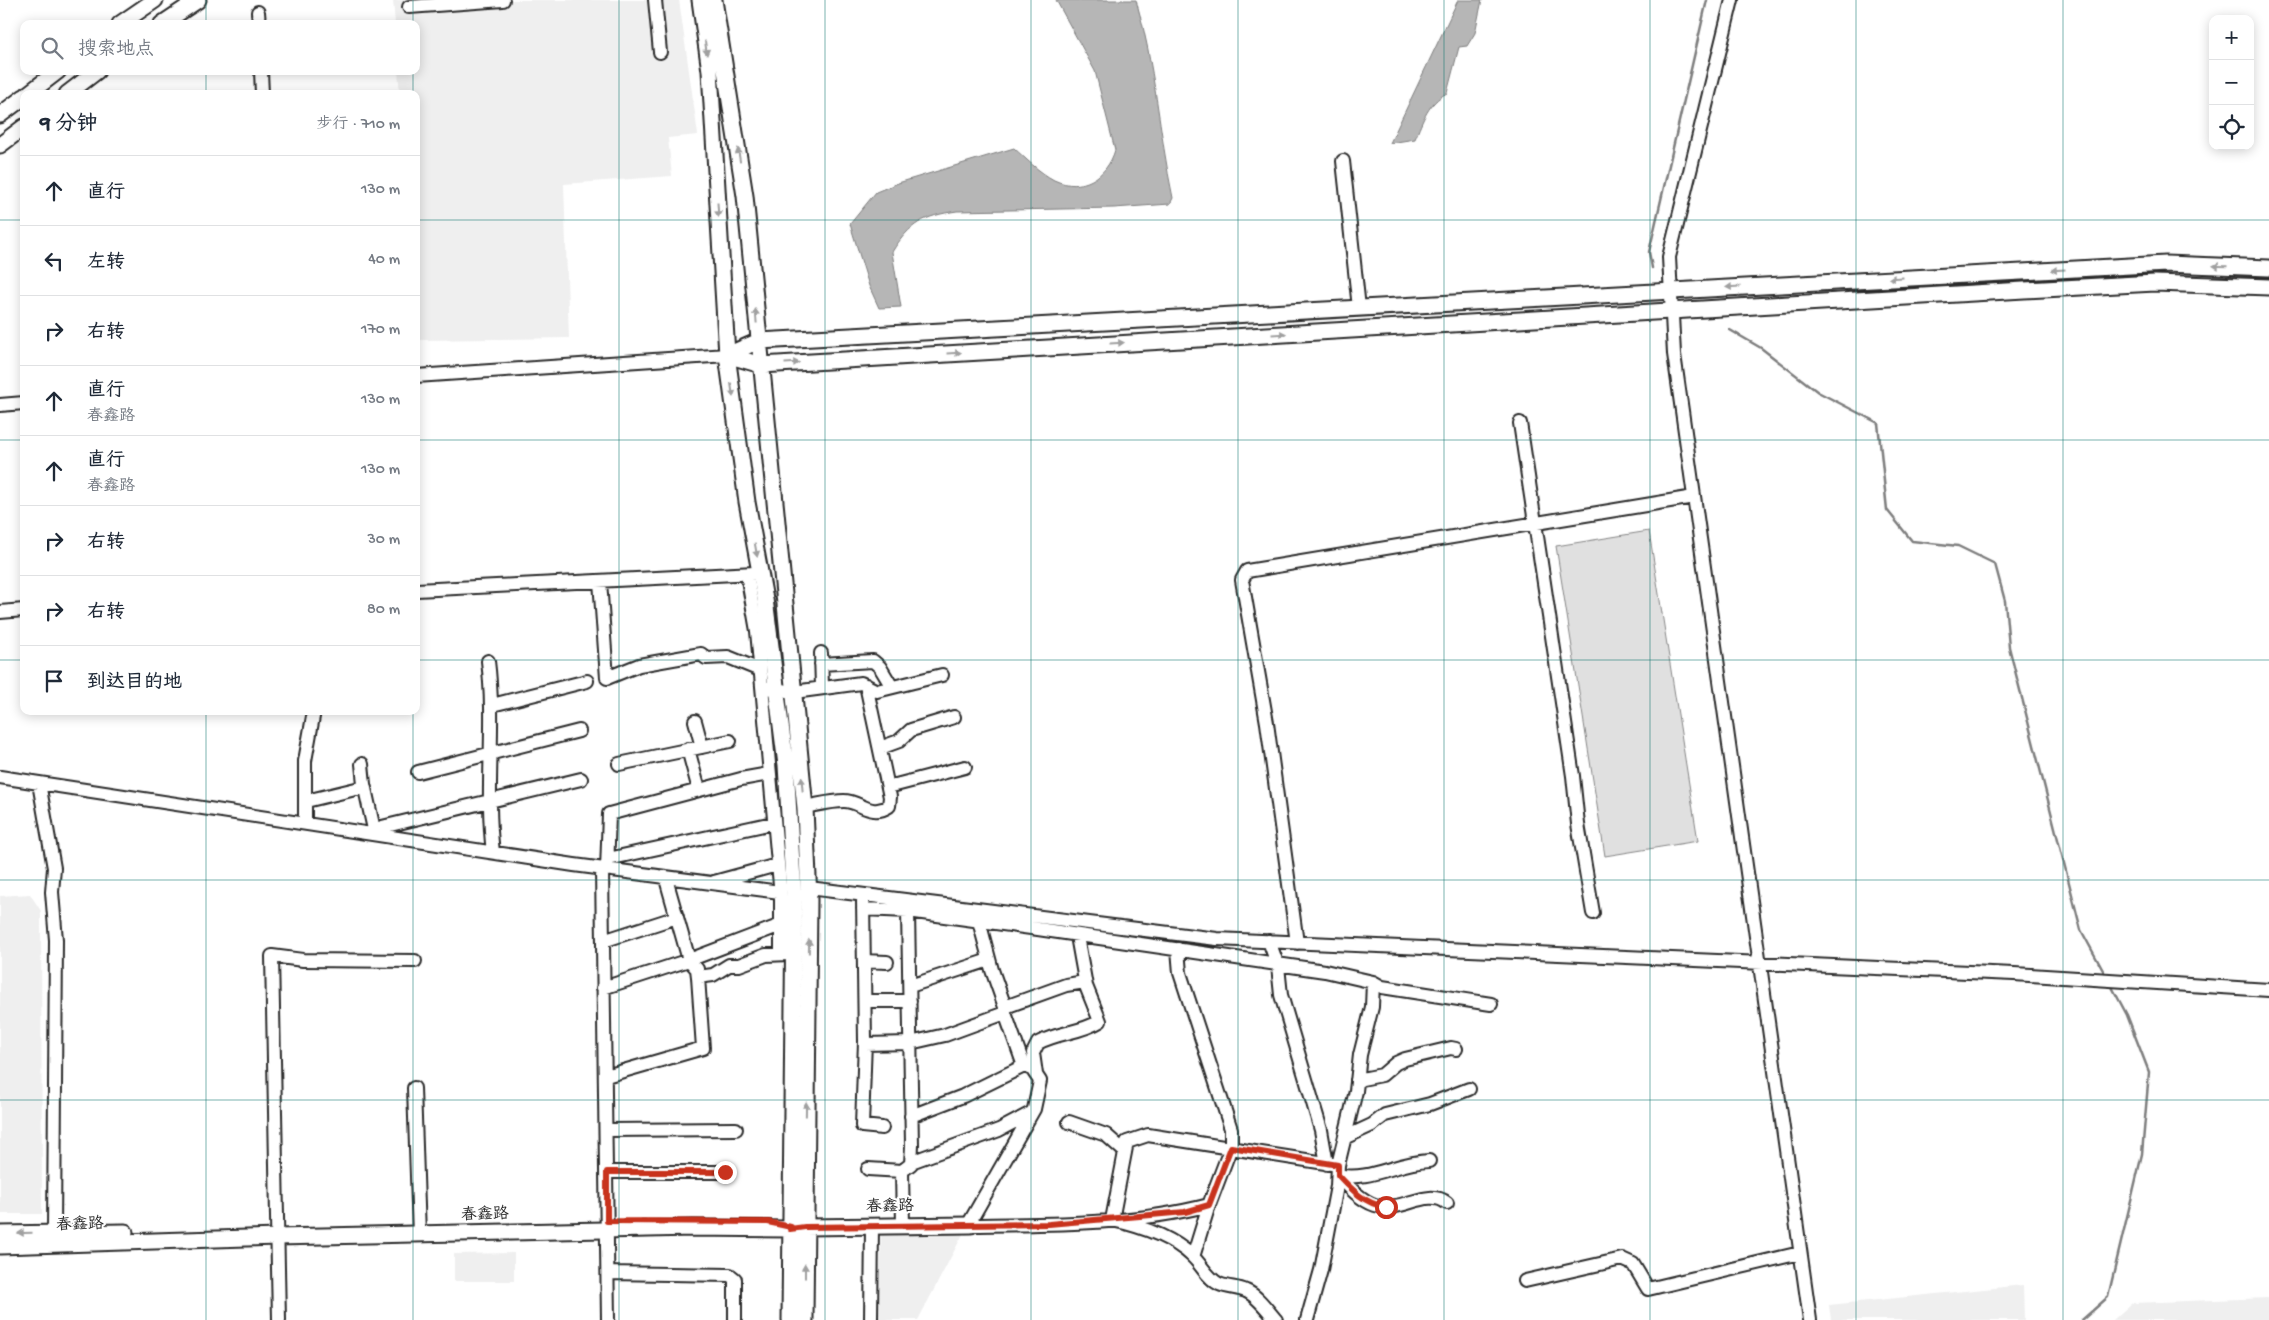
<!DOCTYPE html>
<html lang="zh">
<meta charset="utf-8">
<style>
body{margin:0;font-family:"Gochi Hand","LXGW WenKai TC",sans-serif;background:#f6f6f7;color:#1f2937}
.controls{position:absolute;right:15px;top:15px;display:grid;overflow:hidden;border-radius:10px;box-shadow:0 2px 12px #0003}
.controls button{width:45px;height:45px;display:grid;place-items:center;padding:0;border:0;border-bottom:1px solid #e0e1e3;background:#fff;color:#1f2937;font:25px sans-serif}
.stop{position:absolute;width:15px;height:15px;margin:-11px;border:4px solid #c8321e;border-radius:50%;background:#fff}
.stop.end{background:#c8321e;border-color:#fff;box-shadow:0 1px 5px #0008}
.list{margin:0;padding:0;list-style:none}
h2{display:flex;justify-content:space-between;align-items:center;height:65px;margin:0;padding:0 20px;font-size:21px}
h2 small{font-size:16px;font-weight:400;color:#747a83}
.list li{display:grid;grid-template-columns:32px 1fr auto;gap:15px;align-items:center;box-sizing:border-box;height:70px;padding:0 20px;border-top:1px solid #e0e1e3}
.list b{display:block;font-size:19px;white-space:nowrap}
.list p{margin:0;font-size:16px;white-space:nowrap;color:#747a83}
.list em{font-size:16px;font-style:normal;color:#747a83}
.icon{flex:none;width:28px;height:28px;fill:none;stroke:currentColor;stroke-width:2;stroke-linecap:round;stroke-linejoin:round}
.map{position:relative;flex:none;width:2269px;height:1320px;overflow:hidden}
.search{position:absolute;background:#fff;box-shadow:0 2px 12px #0003;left:20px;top:20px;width:400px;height:55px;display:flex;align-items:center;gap:12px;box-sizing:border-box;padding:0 18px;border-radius:10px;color:#747a83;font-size:19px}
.panel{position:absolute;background:#fff;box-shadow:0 2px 12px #0003;left:20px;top:90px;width:400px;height:625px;border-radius:10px}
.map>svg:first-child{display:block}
.built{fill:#efefef}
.green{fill:#e0e0e0;stroke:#868686}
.water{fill:#b6b6b6;stroke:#7e7e7e}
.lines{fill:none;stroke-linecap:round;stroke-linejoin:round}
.stream{stroke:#7e7e7e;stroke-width:2.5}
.minor-casing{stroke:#2b2b2b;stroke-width:16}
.major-casing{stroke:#2b2b2b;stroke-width:19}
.minor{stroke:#fff;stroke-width:12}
.major{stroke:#fff;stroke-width:15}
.oneway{fill:#a0a0a0}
.route{stroke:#c8321e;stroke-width:6}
.grid{fill:none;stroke:#0f766e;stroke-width:1;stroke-opacity:0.55}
.labels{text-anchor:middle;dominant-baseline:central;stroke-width:4;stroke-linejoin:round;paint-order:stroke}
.street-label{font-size:16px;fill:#2b2b2b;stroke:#fff}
</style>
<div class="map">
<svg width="2269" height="1320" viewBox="0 0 2269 1320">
<rect width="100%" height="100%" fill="#fff"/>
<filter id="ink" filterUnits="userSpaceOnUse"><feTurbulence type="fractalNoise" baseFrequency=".02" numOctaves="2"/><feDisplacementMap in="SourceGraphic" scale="10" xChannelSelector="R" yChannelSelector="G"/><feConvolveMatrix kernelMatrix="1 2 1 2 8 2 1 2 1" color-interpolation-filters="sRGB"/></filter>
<g filter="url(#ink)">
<!-- built -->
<path class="built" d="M393 0H679L698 135 668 138 672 176 564 184 569 338 417 340 416 94H400L398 71H416V24H395Z
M30 894 41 911 42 1214H0V896Z
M881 1234H963L918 1320H879Z
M514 1253V1281H454V1254Z
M2023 1285 2024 1320H1831L1829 1305Z
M2269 1298V1320H2113L2132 1303Z"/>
<!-- green -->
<path class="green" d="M1649 531 1698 841 1605 856 1556 546Z"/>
<!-- water -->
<path class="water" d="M1056 0H1136C1155 64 1159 133 1173 198L1170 204 1114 208 957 211C924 216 910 223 892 252L901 307 879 308 869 286 850 224 876 192 898 183 1014 148C1026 159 1039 172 1054 180 1082 193 1107 177 1115 150L1095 71Z
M1458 0H1482L1475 33 1467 46 1459 47 1447 93C1428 103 1423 120 1415 139L1390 143Z"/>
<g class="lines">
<!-- stream -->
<path class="stream" d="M1652 268 1649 252 1707 0
M1730 330 1761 348 1818 392 1878 423 1887 510 1912 541 1958 546 1995 564 2005 601 2009 647 2081 930 2106 976
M2082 1320 2108 1297 2142 1154 2149 1072 2127 1015 2111 985"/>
<defs>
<path id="minor" d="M655 0 660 52
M1732 0 1669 257 1674 354 1810 1320
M409 7 503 0
M258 12 259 24
M261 71 262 94
M1343 161 1359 308
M416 376 727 355
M0 405 24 403
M1520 423 1573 776 1578 824 1593 913
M747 574 757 631 781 896V954
M600 581 607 678 639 665 701 654 706 658 728 657 760 670
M416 590 755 573
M0 612 24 610
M821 653 822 687
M488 661C496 725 485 789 493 852
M821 664 873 661 880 667 892 687
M767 688 794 692 861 683 877 691 942 675
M492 705 587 681
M695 721 702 747
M880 748 899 741 911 730 954 717
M688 749 699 790
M362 764 364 784 375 834
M619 764 730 741
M418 772 579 731
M0 777 574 865 780 892
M39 783 54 868 52 892 56 940 54 1233
M888 787 965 767
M306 801 364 787
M804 807C817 805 831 801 844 801 860 801 871 818 889 806L890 797 866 685
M305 823V761L314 711
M375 834 382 827 581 779
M608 859 773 823
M602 869 608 1320
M607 870 609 814 741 779 769 774
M666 879 689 960 697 969 698 977 713 975 729 965H739L766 955 789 954
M714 882 777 865
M809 888 1217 939 2014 974 2269 990
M863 900 865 1041 862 1126 882 1128
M863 909 908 911 1031 928 1325 971 1373 982 1382 987 1491 1004
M603 941 677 917
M1269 941 1278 966 1281 995 1321 1130 1327 1164
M1297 943 1267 723 1242 580 1247 571 1694 497
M864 961 887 962
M910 986 989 960
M603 988 689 960 781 925
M865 1001H910
M1005 1007 1066 985 1085 982
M865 1044 910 1043 945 1035 1005 1013
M1036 1074 1033 1053 1038 1043C1058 1032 1081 1033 1100 1021L1086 986 1077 936
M606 1076 703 1048 698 977
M1357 1080 1382 1075 1396 1063 1405 1059 1451 1048 1456 1049
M414 1088 419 1235
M911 1116 963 1096 1024 1066
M1069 1122 1106 1135 1124 1151
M606 1130 736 1129
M1346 1137 1372 1125 1385 1115 1430 1104 1469 1089
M911 1162 999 1130 1031 1113
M868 1169 902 1171
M607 1172H725
M1338 1175C1348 1186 1360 1200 1375 1205 1401 1214 1427 1187 1447 1203
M1338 1175C1369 1182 1397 1162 1429 1161
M968 1225 1034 1109 1040 1081 1032 1069 1024 1066 1005 1013V1007L992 970 979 921
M971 1225C1050 1224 1133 1225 1209 1205L1231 1147V1129L1180 973 1178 949
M903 1226 902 1171 911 1164 912 1145 908 911
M1193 1257 1209 1205
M608 1273 730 1275 735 1279V1320
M1525 1281 1622 1259 1633 1264 1648 1289 1800 1253
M279 1320 272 956 303 960 415 961
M871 1320 872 1226
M1276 1320C1267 1310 1258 1296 1246 1291 1237 1287 1228 1288 1219 1284 1207 1278 1202 1265 1192 1256 1171 1236 1140 1226 1112 1220L1127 1142 1148 1135 1338 1165
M1307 1320 1321 1270 1337 1186 1338 1165 1356 1091 1360 1055 1372 1007 1373 982"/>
<path id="major" d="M700 0 710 71 727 355 747 502 765 599 786 765 794 898 790 1320
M714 0 745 196 805 808 809 900 805 1320
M120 24 155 0
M162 24 198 0
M28 94 58 71
M67 94 97 71
M0 115 24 97
M0 145 24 127
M727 355 759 341 2166 264 2269 268
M727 355 761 365 2024 290 2155 283 2269 287
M0 1234 125 1232
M0 1246 277 1237 693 1228 791 1229 805 1227 971 1225"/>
</defs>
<!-- minor casing -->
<use href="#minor" class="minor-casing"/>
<!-- major casing -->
<use href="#major" class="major-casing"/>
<!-- minor -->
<use href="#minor" class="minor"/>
<!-- major -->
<use href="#major" class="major"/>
</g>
<!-- one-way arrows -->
<defs><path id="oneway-solid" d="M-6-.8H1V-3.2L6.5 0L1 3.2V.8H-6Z" transform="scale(1.25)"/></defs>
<g class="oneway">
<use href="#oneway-solid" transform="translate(706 48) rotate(82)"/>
<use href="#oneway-solid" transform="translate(739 155) rotate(-99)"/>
<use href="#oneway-solid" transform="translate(718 210) rotate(86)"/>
<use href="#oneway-solid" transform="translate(2220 266) rotate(-178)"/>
<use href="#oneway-solid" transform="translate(2058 270) rotate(177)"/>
<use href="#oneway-solid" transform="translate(1896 278) rotate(177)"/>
<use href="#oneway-solid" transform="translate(1733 287) rotate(177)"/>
<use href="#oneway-solid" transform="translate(756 316) rotate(-95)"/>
<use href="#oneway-solid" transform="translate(1279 334) rotate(-3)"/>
<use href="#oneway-solid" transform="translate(1117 343) rotate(-3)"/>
<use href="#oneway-solid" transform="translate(954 353) rotate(-3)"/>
<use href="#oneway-solid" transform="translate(792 363) rotate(-3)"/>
<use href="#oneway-solid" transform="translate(732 390) rotate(82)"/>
<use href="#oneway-solid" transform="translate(756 550) rotate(80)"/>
<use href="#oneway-solid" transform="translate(802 784) rotate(-95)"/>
<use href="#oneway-solid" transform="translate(809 946) rotate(-89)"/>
<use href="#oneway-solid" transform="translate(806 1109) rotate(-89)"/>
<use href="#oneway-solid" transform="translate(25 1233) rotate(179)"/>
<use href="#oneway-solid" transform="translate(805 1271) rotate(-90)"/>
</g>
</g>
<g class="lines" filter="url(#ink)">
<!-- route -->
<path class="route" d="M725 1172H607V1221L768 1222 791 1227 790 1229 805 1227 1049 1224 1185 1212 1209 1205 1231 1147 1338 1165V1175C1352 1190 1365 1204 1386 1207"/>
</g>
<!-- grid -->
<path class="grid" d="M206 0V24M413 0V24M619 0V1320M825 0V1320M1031 0V1320M1238 0V1320M1444 0V1320M1650 0V1320M1856 0V1320M2063 0V1320M206 71V94M413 71V94M0 220H24M416 220H2269M0 440H24M416 440H2269M0 660H24M416 660H2269M206 711V1320M413 711V1320M0 880H2269M0 1100H2269"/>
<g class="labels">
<!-- street labels -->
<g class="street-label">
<text transform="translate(890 1208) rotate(-1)">春鑫路</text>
<text transform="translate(485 1216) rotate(-2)">春鑫路</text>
<text transform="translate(80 1226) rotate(-2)">春鑫路</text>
</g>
</g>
</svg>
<div class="controls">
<button>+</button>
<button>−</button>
<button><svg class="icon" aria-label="locate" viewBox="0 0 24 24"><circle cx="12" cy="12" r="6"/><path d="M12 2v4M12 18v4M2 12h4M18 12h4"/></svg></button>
</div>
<div class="stop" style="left:1386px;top:1207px"></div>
<div class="stop end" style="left:725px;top:1172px"></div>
<div class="search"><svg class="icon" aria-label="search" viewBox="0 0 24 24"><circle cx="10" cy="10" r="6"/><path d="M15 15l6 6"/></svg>搜索地点</div>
<section class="panel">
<h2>9 分钟<small>步行 · 710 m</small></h2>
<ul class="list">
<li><svg class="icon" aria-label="ahead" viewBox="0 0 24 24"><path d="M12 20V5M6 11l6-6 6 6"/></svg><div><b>直行</b></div><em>130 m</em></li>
<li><svg class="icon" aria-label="left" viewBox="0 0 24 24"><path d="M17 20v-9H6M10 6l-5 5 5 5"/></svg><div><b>左转</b></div><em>40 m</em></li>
<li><svg class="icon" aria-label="right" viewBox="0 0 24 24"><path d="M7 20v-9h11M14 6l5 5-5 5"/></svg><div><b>右转</b></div><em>170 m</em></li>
<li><svg class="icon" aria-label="ahead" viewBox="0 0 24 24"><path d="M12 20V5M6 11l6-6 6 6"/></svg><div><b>直行</b><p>春鑫路</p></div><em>130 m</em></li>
<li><svg class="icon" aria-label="ahead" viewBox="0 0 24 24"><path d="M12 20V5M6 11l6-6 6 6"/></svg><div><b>直行</b><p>春鑫路</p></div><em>130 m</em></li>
<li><svg class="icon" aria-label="right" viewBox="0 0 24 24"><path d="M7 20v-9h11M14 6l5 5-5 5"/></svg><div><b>右转</b></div><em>30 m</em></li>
<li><svg class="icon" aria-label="right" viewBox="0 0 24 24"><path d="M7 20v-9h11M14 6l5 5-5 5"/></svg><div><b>右转</b></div><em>80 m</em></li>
<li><svg class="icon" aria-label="arrive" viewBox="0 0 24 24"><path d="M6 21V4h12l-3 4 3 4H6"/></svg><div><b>到达目的地</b></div></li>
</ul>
</section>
</div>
